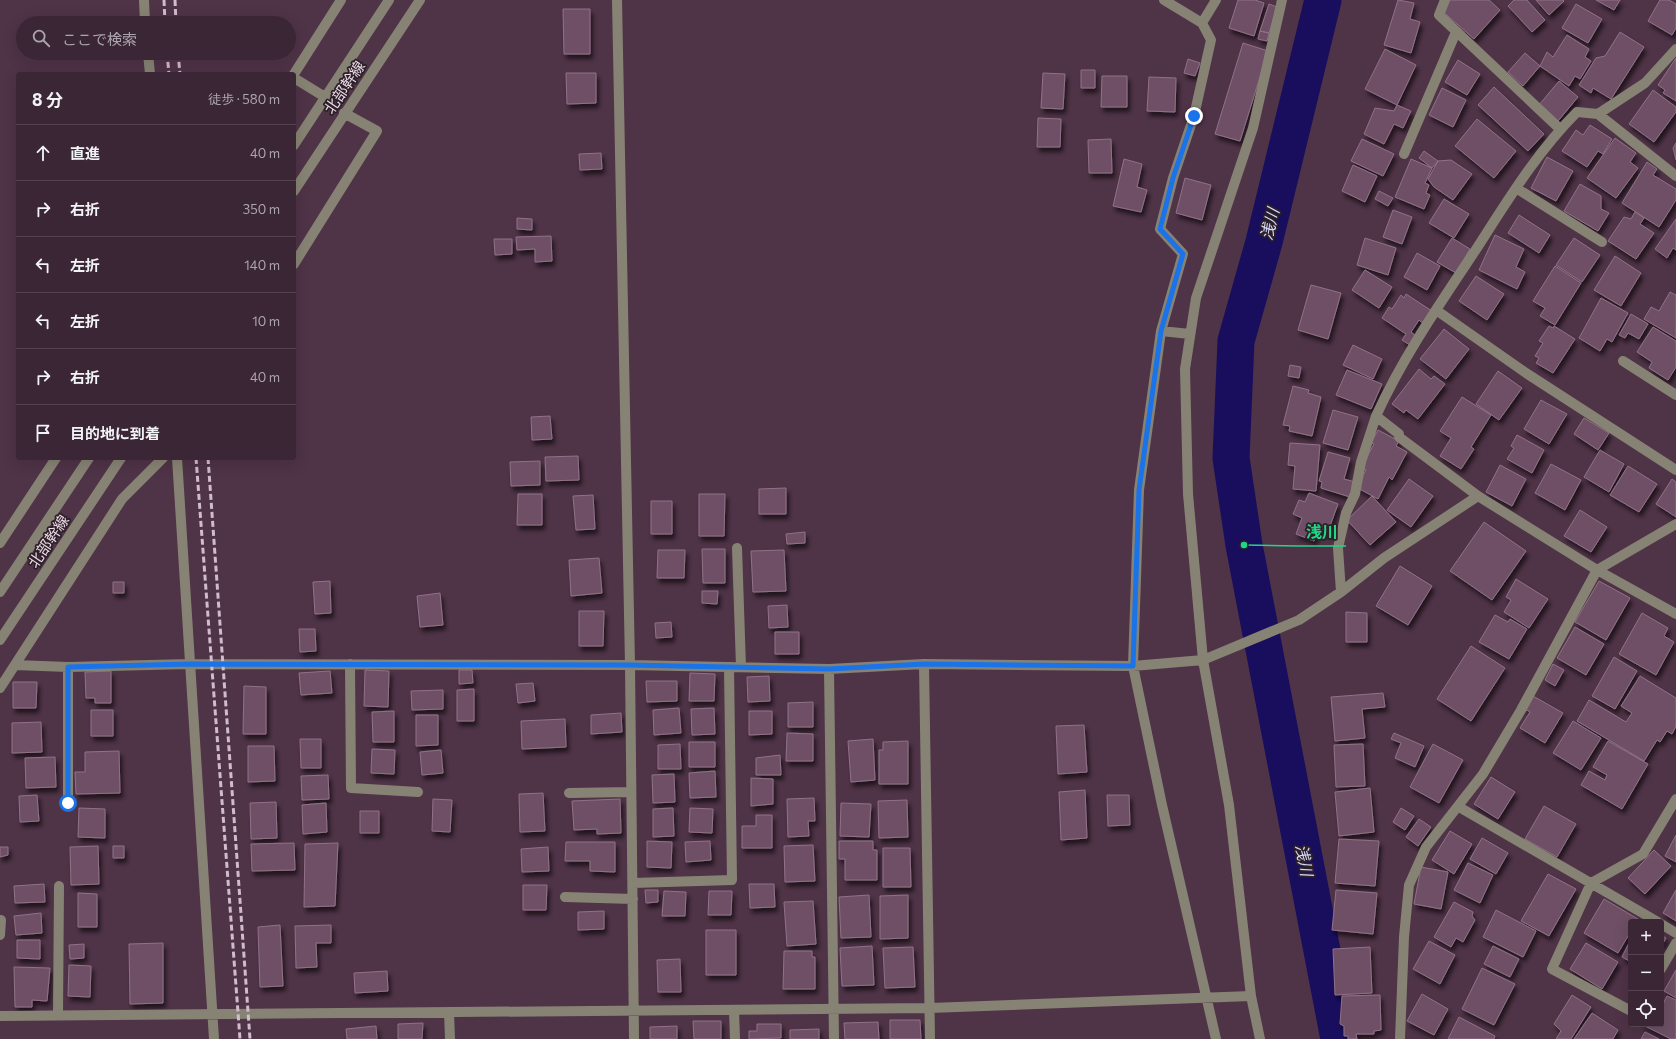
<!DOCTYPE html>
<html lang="ja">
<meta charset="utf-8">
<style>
body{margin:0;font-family:Commissioner,"Noto Sans JP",sans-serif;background:#463241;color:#f1f3f6}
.controls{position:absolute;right:12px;bottom:12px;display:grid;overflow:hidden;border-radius:4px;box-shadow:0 4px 16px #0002}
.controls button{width:36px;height:36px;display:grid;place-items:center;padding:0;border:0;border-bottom:1px solid #544350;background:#3b2635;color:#f1f3f6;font:20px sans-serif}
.stop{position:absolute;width:12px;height:12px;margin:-9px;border:3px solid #1a73e8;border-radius:50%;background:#fff}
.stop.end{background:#1a73e8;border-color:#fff;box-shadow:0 1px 4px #0008}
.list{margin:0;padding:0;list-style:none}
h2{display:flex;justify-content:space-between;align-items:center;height:52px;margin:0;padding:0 16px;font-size:17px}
h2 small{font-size:13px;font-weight:400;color:#aca5ad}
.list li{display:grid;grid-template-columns:26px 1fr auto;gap:12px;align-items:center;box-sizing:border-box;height:56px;padding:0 16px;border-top:1px solid #544350}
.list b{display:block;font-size:15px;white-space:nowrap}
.list em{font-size:13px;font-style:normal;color:#aca5ad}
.icon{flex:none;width:22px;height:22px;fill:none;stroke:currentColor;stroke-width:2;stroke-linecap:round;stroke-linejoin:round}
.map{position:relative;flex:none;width:1676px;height:1039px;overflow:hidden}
.search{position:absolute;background:#3b2635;box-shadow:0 4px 16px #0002;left:16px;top:16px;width:280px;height:44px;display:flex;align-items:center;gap:10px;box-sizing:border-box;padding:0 14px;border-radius:22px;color:#aca5ad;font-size:15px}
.panel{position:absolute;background:#3b2635;box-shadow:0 4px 16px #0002;left:16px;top:72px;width:280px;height:388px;border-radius:4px}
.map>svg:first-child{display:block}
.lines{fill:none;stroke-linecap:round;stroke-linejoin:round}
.river{stroke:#190e5e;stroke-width:37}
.building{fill:#6e5065;stroke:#917188;filter:url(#shadow)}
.minor{stroke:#878374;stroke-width:10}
.rail{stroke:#d0bcca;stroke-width:3;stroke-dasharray:6 3;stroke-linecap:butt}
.route{stroke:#1a73e8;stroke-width:5}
.labels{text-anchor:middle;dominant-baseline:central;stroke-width:3.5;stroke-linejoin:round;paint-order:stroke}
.street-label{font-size:15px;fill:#eddbe7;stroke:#2d2029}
.water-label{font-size:16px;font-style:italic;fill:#d4daf6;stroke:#2d2029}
.leader{fill:none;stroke:#1fd887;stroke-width:1.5}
.callout-dot{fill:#1fd887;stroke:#2d2029;stroke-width:1.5}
.callout-label{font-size:16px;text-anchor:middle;font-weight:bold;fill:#1fd887;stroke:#2d2029;stroke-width:3.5;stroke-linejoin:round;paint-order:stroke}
</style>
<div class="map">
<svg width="1676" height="1039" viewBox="0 0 1676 1039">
<defs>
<filter id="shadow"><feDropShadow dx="2.5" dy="4.5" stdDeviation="2" flood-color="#0009"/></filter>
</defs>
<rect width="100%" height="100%" fill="#4f3347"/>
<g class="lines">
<!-- river -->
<path class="river" d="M1323 0 1264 242 1236 341 1231 458 1244 545 1339 1039"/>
</g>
<!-- building -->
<path class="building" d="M1238 0H1255L1264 3 1254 36 1229 28Z
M1398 0 1414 3 1410 19 1420 22 1411 53 1384 45Z
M1450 0H1489L1500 10 1474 39 1441 10Z
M1514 0H1527L1545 20 1532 32 1508 6Z
M1536 0H1563L1564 1 1549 15Z
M1596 0H1620L1614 10Z
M1660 0H1669L1676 4V28L1672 35 1648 21Z
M1269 4 1277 7 1269 33 1260 31Z
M1576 4 1602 19 1588 43 1562 28Z
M563 9H590V54H564Z
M1260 31 1269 33 1267 41 1258 39Z
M1620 32 1644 47 1611 99 1593 88 1591 93 1579 85 1596 58 1605 56Z
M1567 35 1589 49 1585 57 1591 61 1580 79 1575 76 1569 86 1540 66 1547 52 1553 57Z
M1243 43 1268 51 1240 141 1215 134Z
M1385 49 1416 65 1397 105 1365 89Z
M1525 53 1540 66 1523 86 1508 72Z
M1676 58V101L1663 93 1665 90 1658 85Z
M1188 59 1200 63 1195 76 1184 73Z
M1458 60 1480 74 1467 95 1445 82Z
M1081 70H1095V88H1081Z
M566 73H596V103L567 104Z
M1043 73 1065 74 1063 109 1041 108Z
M1102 76H1127V107H1101Z
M1149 77 1176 78 1175 112 1147 111Z
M1559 81 1578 97 1558 121 1539 105Z
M1494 87 1544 134 1528 151 1478 105Z
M1442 88 1466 100 1453 127 1429 115Z
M1653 90 1676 107V112L1654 142 1629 124Z
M1397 105 1411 111 1403 128 1394 124 1384 144 1364 134 1375 108 1394 111Z
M1038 118 1061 119 1060 147H1037Z
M1477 119 1516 151 1494 178 1455 146Z
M1590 125 1612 139 1603 154 1598 151 1587 167 1562 151 1576 130 1583 135Z
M1615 138 1636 153 1630 162 1638 168 1616 198 1587 178Z
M1111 139 1112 173H1089L1088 140Z
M1362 139 1394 154 1383 176 1351 161Z
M1676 143V160L1673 148Z
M1424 151 1438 161 1432 168 1419 158Z
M601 153 602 169 580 170 579 154Z
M1547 157 1573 171 1556 201 1531 188Z
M1124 159 1142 164 1137 187 1147 190 1141 212 1113 206Z
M1411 159 1432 168 1425 183 1429 185 1426 193 1430 195 1424 209 1395 197Z
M1451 160 1472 174 1453 200 1434 187 1428 179 1438 161Z
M1647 162 1657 169 1653 175 1676 189V200L1659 227 1622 203Z
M1353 165 1377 176 1365 202 1342 191Z
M1185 178 1211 185 1202 220 1176 213Z
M1580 184 1601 196V209L1609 213 1598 231 1564 211Z
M1379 191 1393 198 1388 206 1375 199Z
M1444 199 1469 214 1454 238 1429 223Z
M1393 210 1412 217 1402 244 1383 237Z
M1635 212 1644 218 1640 224 1654 233 1636 259 1608 241 1624 217 1631 219Z
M1519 215 1550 235 1539 253 1508 233Z
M517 218 532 219V230L517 229Z
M1676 219V250L1673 248 1667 258 1655 249Z
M1495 235 1524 249 1516 267 1525 272 1517 289 1479 270Z
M551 236 552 261 535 262V249L517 250 516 237Z
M1365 238 1396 248 1388 275 1357 265Z
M1452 238 1470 249 1456 273 1437 262Z
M1574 238 1600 255 1582 282 1556 265Z
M494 239H512V254L495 255Z
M1417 253 1440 266 1427 290 1404 277Z
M1615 256 1641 273 1621 306 1594 290Z
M1555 266 1581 283 1555 325 1540 316 1545 308 1533 301Z
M1365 270 1392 287 1379 308 1352 290Z
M1476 276 1504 294 1487 320 1459 301Z
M1311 285 1341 293 1328 339 1298 330Z
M1670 292 1676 295V338L1644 319 1651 307 1659 311Z
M1406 294 1432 311 1424 324 1419 320 1411 332 1416 336 1410 345 1402 340 1406 334 1382 318 1389 307 1392 309 1401 295 1404 298Z
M1601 298 1628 313 1612 342 1607 339 1600 351 1579 338Z
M1631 314 1648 324 1639 339 1628 333 1625 338 1619 335Z
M1549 326 1553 328 1554 326 1575 339 1553 373 1536 363 1539 358 1535 356 1543 343 1539 341Z
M1653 327 1676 341V367L1668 380 1649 368 1652 362 1637 352Z
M1444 329 1469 349 1446 379 1420 359Z
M1353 345 1382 359 1373 379 1343 365Z
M1290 365 1301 367 1299 378 1288 376Z
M1419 369 1431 379 1434 376 1445 384 1418 419 1406 410 1404 413 1392 404Z
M1347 370 1382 384 1371 409 1336 395Z
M1498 371 1522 388 1499 420 1476 404Z
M1293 386 1309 390 1308 393 1321 397 1312 436 1289 431 1290 426 1283 425Z
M1462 397 1491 415 1471 447 1474 449 1461 469 1440 456 1451 438 1440 431Z
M1541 400 1567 414 1549 444 1524 429Z
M1333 410 1358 417 1348 450 1323 443Z
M550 416 552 439 532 440 531 417Z
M1584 418 1609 433 1598 450 1574 434Z
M1378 430 1399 441 1396 446 1407 452 1392 480 1389 477 1378 499 1356 487 1366 470 1361 468 1374 444 1371 443Z
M1517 435 1544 450 1532 473 1507 459 1514 448 1511 446Z
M1290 443 1320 445 1316 491 1293 489 1295 466 1288 465Z
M1600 450 1624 464 1609 492 1584 477Z
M1328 452 1350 458 1344 479 1355 482 1350 497 1321 488 1322 482 1319 481Z
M578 456 579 480 546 481 545 457Z
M540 461V485L511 486 510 462Z
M1551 464 1581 480 1565 510 1535 493Z
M1500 465 1526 479 1512 506 1486 492Z
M1628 466 1657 484 1639 512 1610 495Z
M1409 479 1433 496 1411 527 1387 510Z
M1672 479 1676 482V517L1656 504Z
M786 488V514H759V489Z
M1309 493 1338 504 1327 534 1318 531 1314 541 1296 534 1302 518 1293 514 1299 500 1305 502Z
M518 494H542V525H517Z
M699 494H725L724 536H699Z
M593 495 595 529 576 530 573 496Z
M1372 496 1396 522 1370 545 1347 520Z
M651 501H672V534H651Z
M1580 510 1607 527 1591 552 1564 536Z
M1484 522 1526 551 1492 600 1450 571Z
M805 532V543L787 544 786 534Z
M702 549H725V583H703Z
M658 550H685L684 578H657Z
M784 550 786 591 753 592 751 551Z
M599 558 602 593 571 596 569 560Z
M1400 566 1432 586 1408 625 1376 606Z
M1516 579 1548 599 1529 628 1504 612 1511 600 1506 597Z
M330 581 331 613 315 614 313 582Z
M1599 581 1630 598 1606 640 1575 622Z
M113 582H124V593H113Z
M702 591H718L717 604 702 603Z
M440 593 443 625 420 627 417 596Z
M787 605 788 627 769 628 768 606Z
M579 611H604L603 646H579Z
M1346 612 1367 613V642H1346Z
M1642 613 1668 628 1664 636 1674 642 1656 675 1619 654Z
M1495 615 1508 622 1510 619 1527 629 1509 659 1479 642Z
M671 622 672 637 656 638 655 623Z
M1575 627 1604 644 1586 675 1557 658Z
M299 629H315L316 651 300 652Z
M775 632H799V654H775Z
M1471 646 1505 668 1471 721 1437 699Z
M1614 657 1637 671 1615 709 1592 696Z
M1553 664 1564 670 1555 686 1545 680Z
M365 670 389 671 388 707 364 706Z
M459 670H472L473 683 459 684Z
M111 671V703H95V698H86L85 672Z
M330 671 332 693 301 695 299 673Z
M690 673 715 674 714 701H689Z
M769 676 770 701 748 702 747 677Z
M1640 676 1676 698V726L1672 734 1667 731 1660 742 1657 740 1644 761 1577 721 1589 700 1626 722 1632 713 1621 706Z
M646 681H677V701L647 702Z
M13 682H37L36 708H13Z
M533 683 535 701 518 703 516 684Z
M244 686 266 687V734H243Z
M474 689V721H457V690Z
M443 690V709L412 710 411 691Z
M1383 693 1385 707 1362 709 1365 738 1335 741 1331 697Z
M1533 696 1563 713 1545 743 1520 728 1530 712 1525 709Z
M813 702V727H788V703Z
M679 708 681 733 654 735 653 710Z
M714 708 715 734 692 735 691 709Z
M91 710H113V736H91Z
M394 711V742H373L372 712Z
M749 711H772V734L749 735Z
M621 713 622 732 591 734V715Z
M416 715H438V745L416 746Z
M565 719 566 747 522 749 521 721Z
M1573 721 1601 738 1581 770 1553 753Z
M41 722 42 752 12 753V723Z
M1084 725 1087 772 1058 774 1056 726Z
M787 733 813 734V761H786Z
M1394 733 1424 746 1415 767 1395 758 1401 743 1391 739Z
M300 739H321V768H301Z
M873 739 875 780 851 782 848 741Z
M908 741V784H879V750H883V742Z
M1608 741 1648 764 1622 809 1581 785 1589 771 1605 780 1607 775 1593 767Z
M689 742H715V767H689Z
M680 744 681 769H658V745Z
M1363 744 1365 786 1336 787 1334 745Z
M1433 744 1463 760 1439 803 1410 787Z
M248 746H274L275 781 248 782Z
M372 749 395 750 394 774 371 773Z
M441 750 443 773 422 775 420 752Z
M119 751 120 793 76 794 75 772H85V752Z
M780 755 781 775H756V758Z
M55 757 56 787 26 788 25 758Z
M715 771 716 797 690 798 689 773Z
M674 774 675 802 653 803 652 775Z
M328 775 329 799 302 800 301 776Z
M1491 777 1515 792 1498 819 1474 804Z
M751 778 773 779V804L751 806Z
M1370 788 1374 832 1339 836 1335 792Z
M1085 790 1087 838 1061 840 1059 792Z
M543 793 545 831 520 832 519 794Z
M37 795 39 821 20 822 19 796Z
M1107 795H1129L1130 825 1108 826Z
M814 798 815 821H808L809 836 788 837 787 799Z
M433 799 452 800 450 832 432 831Z
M620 799 621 833 597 834V829L574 830 572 801Z
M907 800 908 837 879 838 878 801Z
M276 802 277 838 251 839 250 803Z
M326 803 327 832 303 834 302 805Z
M841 803 871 804 869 837 840 836Z
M1544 806 1576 824 1557 857 1525 839Z
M79 808 105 809V838L78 837Z
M673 808 674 836 653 837V809Z
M690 808 713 809 712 833 689 832Z
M1401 808 1414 816 1405 830 1393 822Z
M360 811H379V833H360Z
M756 815H772V848H742V826H756Z
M1419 819 1431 827 1418 846 1406 837Z
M1450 831 1472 844 1454 874 1432 860Z
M1676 835V862L1665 856Z
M1482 838 1508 853 1496 874 1470 859Z
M1339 839 1379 841 1375 886 1335 883Z
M647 841 672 842 671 868 647 867Z
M710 841 711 860 686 862 685 842Z
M839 841H873V850H877V880H845V859H839Z
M566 842H615V872L590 871V861H565Z
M294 843 295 870 252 871 251 844Z
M338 843 335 906 304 907 305 844Z
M813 845 815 881 785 882 784 846Z
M98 846 99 884 71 885 70 847Z
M113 846H124V858H113Z
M0 847H8V855L0 857Z
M548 847 549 871 522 872 521 849Z
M883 848H910L911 887H883Z
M1654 850 1671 866 1645 894 1628 878Z
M1468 863 1493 875 1480 903 1454 890Z
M1421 867 1448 872 1441 909 1414 904Z
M1548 874 1576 889 1549 936 1521 921Z
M44 884 45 902 15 903 14 886Z
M749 884H774L775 907 750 908Z
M523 885H547L546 910H523Z
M645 890H658V902L646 903Z
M1336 890 1377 893 1373 934 1332 930Z
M1676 890V921L1663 913Z
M664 891 686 892 685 916H662Z
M709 891H732L731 915H708Z
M78 893 97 894V927H78Z
M869 895 871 937 841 938 839 897Z
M908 895V938L880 939V896Z
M1604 899 1638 919 1636 922H1631V931L1618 953 1584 933Z
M813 901 816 944 787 946 784 902Z
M1454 902 1473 912 1472 916 1475 920 1463 942 1456 938 1451 947 1434 937Z
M1496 910 1536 931 1523 957 1483 937Z
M604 911V929L578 930V912Z
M41 913 42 933 16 935 14 916Z
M280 925 283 986 260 987 258 927Z
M331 925V943H316L317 967 296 968 295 926Z
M706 930H736V975H706Z
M1661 935 1666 938 1661 947Z
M1631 939V962L1622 957Z
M17 940H40V959L17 958Z
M1429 941 1455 955 1440 984 1413 969Z
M163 943V1003L130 1004 129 944Z
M1586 943 1618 962 1602 989 1570 969Z
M84 944V958L70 959 69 945Z
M872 946 874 985 842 986 840 948Z
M1493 946 1519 959 1510 977 1484 964Z
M913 947 915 987 885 988 883 948Z
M1370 947 1372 993 1335 995 1333 949Z
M784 951H812V957H815V989H783Z
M680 959 681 992H658L657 960Z
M69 965 91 966 90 997 68 996Z
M14 967 50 968 47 1001 32 1000V1007H15Z
M1482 968 1515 984 1494 1025 1462 1009Z
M1676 970V998L1664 991Z
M387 971 388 991 355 993 354 973Z
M1422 994 1448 1009 1434 1035 1407 1021Z
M1380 995 1381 1030 1374 1031V1034H1356L1357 1039H1348V1036H1344V1026L1340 1024 1342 996Z
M1572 995 1591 1007 1571 1039H1556L1561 1031 1554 1024Z
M1667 996 1676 1000V1039H1671L1641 1024H1661V1008Z
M1592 1013 1618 1030 1613 1039H1574Z
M1459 1017 1495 1036 1494 1039H1448Z
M890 1020H920L921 1039H890Z
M693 1021H721V1039H694Z
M878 1022 879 1039H845L844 1023Z
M423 1023 422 1039H398V1024Z
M757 1024H781V1038L749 1039V1031H757Z
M376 1026 377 1039H347L346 1029Z
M677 1026V1039H650V1027Z
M819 1029V1039H790V1030Z
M1645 1032 1659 1039H1641Z"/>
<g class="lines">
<!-- minor -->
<path class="minor" d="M144 0 145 23
M617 0 630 665 634 1039
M1164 0 1202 23 1211 40 1194 116 1173 178 1160 229 1183 254 1161 331 1139 490 1133 666 1162 805 1216 1039
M1445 0 1439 15 1560 129
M1202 23 1216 0
M148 53 150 74
M294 74 341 0
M294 78 325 97
M1598 114 1645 83 1676 49
M294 145 389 0
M1404 154 1456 32
M1676 176 1598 114 1577 112C1536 153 1506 203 1475 251 1439 305 1403 357 1376 416L1399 434V437L1478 496 1597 570 1676 614
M1516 188 1602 242
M294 191 420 0
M294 264 377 131 344 113
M1436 310 1526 373 1676 470
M1161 331 1190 334
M1623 361 1676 395
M177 458 214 1039
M0 543 56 458
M737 548 741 667
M0 592 89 458
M1341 592 1338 548 1346 513 1355 494 1361 462 1376 416
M0 640 121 458
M350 664 351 788 418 792
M924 664 930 1039
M15 665 68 667 190 664 630 665 829 669 924 664 1133 666 1203 660 1299 620 1341 592 1384 558 1478 496
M829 669 834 1039
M0 688 122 499 163 458
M569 793 631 792
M68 803V667
M1459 807 1658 922
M633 883 732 880 729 667
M565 897 633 899
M1661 924 1676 933
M0 935 1 920
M1661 969 1676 943
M734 1010 735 1039
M1631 1011 1552 969 1591 883 1643 854 1676 799
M449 1012 450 1039
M58 1015 59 886
M0 1016 930 1008 1251 996
M1260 1039 1251 996 1229 805 1203 660 1188 494 1185 369 1196 298 1253 128 1282 0
M1400 1039 1404 937 1409 885 1426 847 1483 774 1521 710 1597 570 1676 524"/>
<!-- rail -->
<path class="rail" d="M164 0 165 23
M175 0 176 23
M167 53 169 74
M178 53 180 74
M196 458 240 1039
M208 458 250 1039"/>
</g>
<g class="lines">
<!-- route -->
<path class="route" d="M68 803V667L190 664 630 665 829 669 924 664 1133 666 1139 490 1161 331 1183 254 1160 229 1173 178 1194 116"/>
</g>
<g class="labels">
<!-- street labels -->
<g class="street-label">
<text transform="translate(344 87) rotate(-56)">北部幹線</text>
<text transform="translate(48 541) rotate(-56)">北部幹線</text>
</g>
<!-- water labels -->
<g class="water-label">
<text transform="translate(1269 224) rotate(-76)">浅川</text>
<text transform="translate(1305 860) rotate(79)">浅川</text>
</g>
</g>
<!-- callouts -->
<path class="leader" d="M1244 545L1298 546H1346"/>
<circle class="callout-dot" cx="1244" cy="545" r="4"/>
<g class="callout-label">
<text x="1322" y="538">浅川</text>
</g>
</svg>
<div class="controls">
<button>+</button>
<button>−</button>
<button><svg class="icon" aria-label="locate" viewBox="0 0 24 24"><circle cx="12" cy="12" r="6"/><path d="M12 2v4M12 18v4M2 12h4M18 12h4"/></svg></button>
</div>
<div class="stop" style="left:68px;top:803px"></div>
<div class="stop end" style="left:1194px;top:116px"></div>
<div class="search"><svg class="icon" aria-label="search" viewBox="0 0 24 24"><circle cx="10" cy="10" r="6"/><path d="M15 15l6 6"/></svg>ここで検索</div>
<section class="panel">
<h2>8 分<small>徒歩 · 580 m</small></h2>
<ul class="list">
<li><svg class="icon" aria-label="ahead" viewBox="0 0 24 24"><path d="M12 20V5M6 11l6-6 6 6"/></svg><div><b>直進</b></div><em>40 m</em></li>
<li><svg class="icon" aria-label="right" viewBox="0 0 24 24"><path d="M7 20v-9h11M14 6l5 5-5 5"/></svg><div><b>右折</b></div><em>350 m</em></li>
<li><svg class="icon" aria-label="left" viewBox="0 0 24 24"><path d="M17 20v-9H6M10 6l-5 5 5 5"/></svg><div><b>左折</b></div><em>140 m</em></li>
<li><svg class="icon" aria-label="left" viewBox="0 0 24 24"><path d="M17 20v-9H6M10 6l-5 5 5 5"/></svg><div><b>左折</b></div><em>10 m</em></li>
<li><svg class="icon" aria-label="right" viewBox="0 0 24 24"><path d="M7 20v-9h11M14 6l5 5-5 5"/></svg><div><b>右折</b></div><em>40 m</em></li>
<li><svg class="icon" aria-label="arrive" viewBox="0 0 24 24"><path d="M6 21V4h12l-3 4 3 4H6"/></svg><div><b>目的地に到着</b></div></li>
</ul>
</section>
</div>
